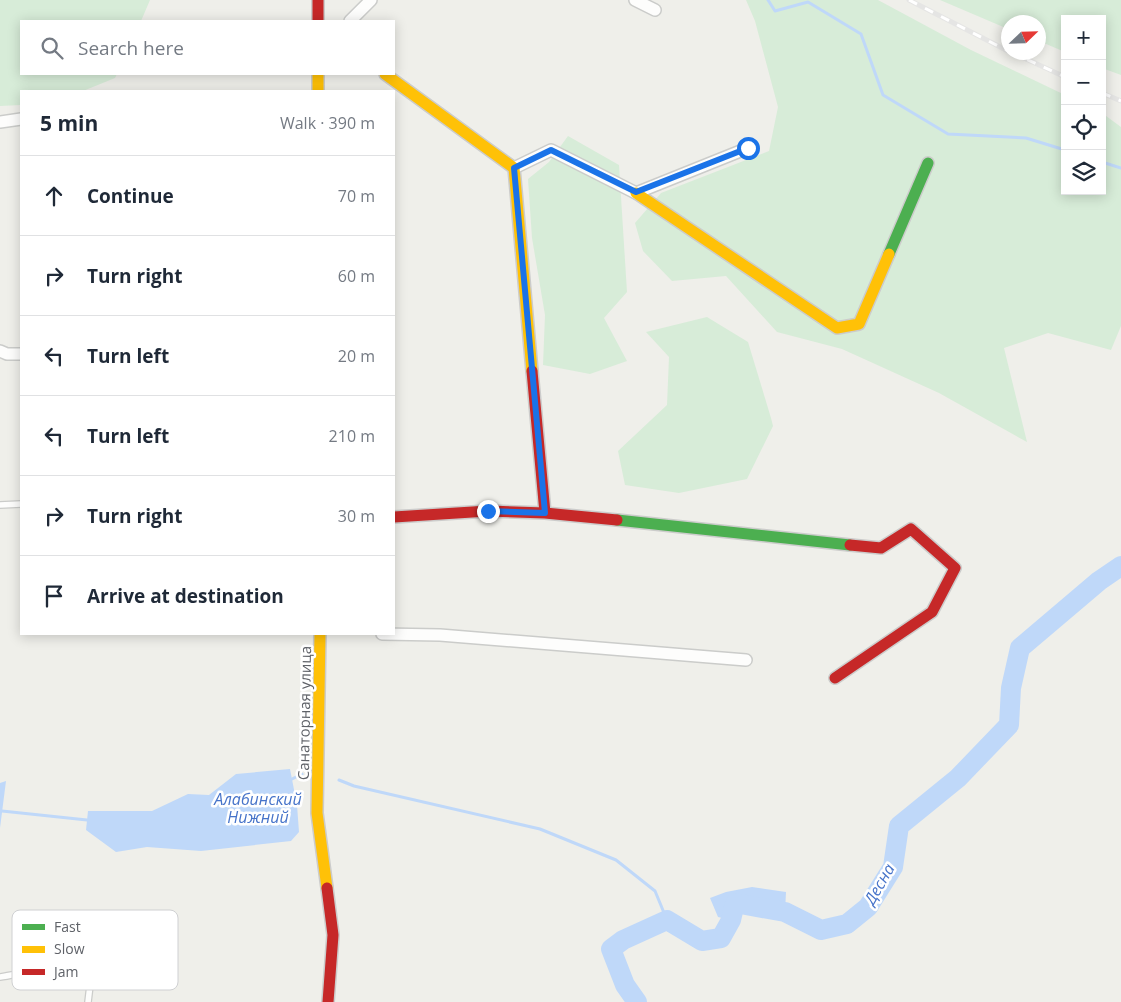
<!DOCTYPE html>
<meta charset="utf-8">
<style>
body{margin:0;font-family:"Open Sans",sans-serif;background:#f2f2f3;color:#1f2937}
.controls{position:absolute;right:15px;top:15px;display:grid;overflow:hidden;border-radius:0px;box-shadow:0 2px 12px #0003}
.controls button{width:45px;height:45px;display:grid;place-items:center;padding:0;border:0;border-bottom:1px solid #e0e1e3;background:#fff;color:#1f2937;font:25px sans-serif}
.compass{position:absolute;left:1001px;top:15px;width:45px;height:45px;border-radius:50%;background:#fff;box-shadow:0 2px 12px #0003;rotate:67deg}
.stop{position:absolute;width:15px;height:15px;margin:-11px;border:4px solid #1a73e8;border-radius:50%;background:#fff}
.stop.end{background:#1a73e8;border-color:#fff;box-shadow:0 1px 5px #0008}
.list{margin:0;padding:0;list-style:none}
h2{display:flex;justify-content:space-between;align-items:center;height:65px;margin:0;padding:0 20px;font-size:21px}
h2 small{font-size:16px;font-weight:400;color:#747a83}
.list li{display:grid;grid-template-columns:32px 1fr auto;gap:15px;align-items:center;box-sizing:border-box;height:80px;padding:0 20px;border-top:1px solid #e0e1e3}
.list b{display:block;font-size:19px;white-space:nowrap}
.list em{font-size:16px;font-style:normal;color:#747a83}
.icon{flex:none;width:28px;height:28px;fill:none;stroke:currentColor;stroke-width:2;stroke-linecap:round;stroke-linejoin:round}
.map{position:relative;flex:none;width:1121px;height:1002px;overflow:hidden}
.search{position:absolute;background:#fff;box-shadow:0 2px 12px #0003;left:20px;top:20px;width:375px;height:55px;display:flex;align-items:center;gap:12px;box-sizing:border-box;padding:0 18px;border-radius:0px;color:#747a83;font-size:19px}
.panel{position:absolute;background:#fff;box-shadow:0 2px 12px #0003;left:20px;top:90px;width:375px;height:545px;border-radius:0px}
.map>svg:first-child{display:block}
.green{fill:#d7ecd8}
.water{fill:#bfd8f9}
.lines{fill:none;stroke-linecap:round;stroke-linejoin:round}
.stream{stroke:#bfd8f9;stroke-width:3}
.river{stroke:#bfd8f9;stroke-width:20}
.lane-casing{stroke:#cbccca;stroke-width:8}
.street-casing{stroke:#cbccca;stroke-width:14}
.fast-casing{stroke:#cccccb;stroke-width:14}
.slow-casing{stroke:#cccccb;stroke-width:14}
.jam-casing{stroke:#cccccb;stroke-width:14}
.lane{stroke:#fdfdfc;stroke-width:5.5}
.street{stroke:#fdfdfc;stroke-width:11}
.fast{stroke:#4caf50;stroke-width:11}
.slow{stroke:#ffc107;stroke-width:11}
.jam{stroke:#c62828;stroke-width:11}
.rail-casing{stroke:#e5e5e4;stroke-width:5}
.rail{stroke:#fff;stroke-width:3;stroke-dasharray:9;stroke-linecap:butt}
.route{stroke:#1a73e8;stroke-width:6}
.labels{text-anchor:middle;dominant-baseline:central;stroke-width:5;stroke-linejoin:round;paint-order:stroke}
.street-label{font-size:15px;fill:#5f6268;stroke:#fff}
.water-label{font-size:16px;font-style:italic;fill:#4673c9;stroke:#fff}
.key{fill:#fff;stroke:#cfd0d2;stroke-width:1}
.key-label{font-size:14px;fill:#5f6268}
</style>
<div class="map">
<svg width="1121" height="1002" viewBox="0 0 1121 1002">
<rect width="100%" height="100%" fill="#efefea"/>
<!-- green -->
<path class="green" d="M0 0H150L141 21H21V74H117L115 78 83 91H21V105L0 106Z
M746 0H878L971 50 1065 95V191H1102V113L1121 127V326L1111 350 1048 333 1004 348 1027 442 939 393 842 349 777 332 726 276 672 281 643 251 635 223 661 193 769 151 778 107 755 21Z
M940 0H1121V75L1102 68V19H1065V52L1039 41 1038 22H1008V29Z
M568 136 619 165 627 292 604 318 627 361 590 374 543 365 545 315 532 238 528 179 549 162Z
M707 317 748 342 771 418 773 426 747 479 679 493 625 485 618 451 667 405 669 357 646 332Z"/>
<!-- water -->
<path class="water" d="M290 769 297 805 299 832 291 841 201 851 147 847 116 852 86 830 88 811H152L188 794 209 795 236 774Z
M6 781 0 828V783Z
M752 887 786 892 785 912 735 903 731 920 718 917 710 898 726 892Z"/>
<g class="lines">
<!-- stream -->
<path class="stream" d="M768 0 775 11 808 2 861 34 883 95 948 134 1026 138 1065 150
M1102 162 1121 168
M292 779 302 774
M339 780 354 786 540 829 616 860 655 891 667 920
M2 811 87 820"/>
<!-- river -->
<path class="river" d="M637 1002 625 985 611 949 623 940 667 920 702 941 721 938 731 920 735 903 785 912 821 930 847 924 868 907 893 867 899 826 958 778 1009 725 1011 688 1020 648 1099 581 1121 566"/>
<defs>
<path id="lane" d="M0 505 21 504
M0 977C27 973 68 960 91 977L88 1002"/>
<path id="street" d="M635 0 655 10
M350 21 371 0
M0 122 21 119
M514 168 551 150 636 193 748 148
M0 351 7 354H21
M382 634 440 635 746 660"/>
<path id="fast" d="M889 254 928 163
M617 520 850 545"/>
<path id="slow" d="M318 74V91
M385 74 514 168 532 371
M636 193 837 328 859 324 889 254
M320 634 317 813 327 888"/>
<path id="jam" d="M318 0V21
M532 371 545 513
M394 517 488 511 545 513 617 520
M835 678 932 612 955 568 911 529 881 548 850 545
M327 888 333 935 328 1002"/>
</defs>
<!-- lane casing -->
<use href="#lane" class="lane-casing"/>
<!-- street casing -->
<use href="#street" class="street-casing"/>
<!-- fast casing -->
<use href="#fast" class="fast-casing"/>
<!-- slow casing -->
<use href="#slow" class="slow-casing"/>
<!-- jam casing -->
<use href="#jam" class="jam-casing"/>
<!-- lane -->
<use href="#lane" class="lane"/>
<!-- street -->
<use href="#street" class="street"/>
<!-- fast -->
<use href="#fast" class="fast"/>
<!-- slow -->
<use href="#slow" class="slow"/>
<!-- jam -->
<use href="#jam" class="jam"/>
<defs>
<path id="rail" d="M909 0 1008 51
M1011 52 1065 77
M1102 93 1121 101"/>
</defs>
<!-- rail casing -->
<use href="#rail" class="rail-casing"/>
<!-- rail -->
<use href="#rail" class="rail"/>
</g>
<g class="lines">
<!-- route -->
<path class="route" d="M488 511 545 513 514 168 551 150 636 192 748 148"/>
</g>
<g class="labels">
<!-- street labels -->
<g class="street-label">
<text transform="translate(304 713) rotate(-89)">Санаторная улица</text>
</g>
<!-- water labels -->
<g class="water-label">
<text x="258" y="799">Алабинский<tspan x="258" dy="18">Нижний</tspan></text>
<text transform="translate(879 884) rotate(-60)">Десна</text>
</g>
</g>
<!-- legend -->
<rect x="12" y="910" width="166" height="80" rx="8" class="key"/>
<rect x="22" y="924" width="23" height="6" fill="#4caf50"/>
<rect x="22" y="946" width="23" height="7" fill="#ffc107"/>
<rect x="22" y="969" width="23" height="6" fill="#c62828"/>
<g class="key-label">
<text x="54" y="932">Fast</text>
<text x="54" y="954">Slow</text>
<text x="54" y="977">Jam</text>
</g>
</svg>
<div class="controls">
<button>+</button>
<button>−</button>
<button><svg class="icon" aria-label="locate" viewBox="0 0 24 24"><circle cx="12" cy="12" r="6"/><path d="M12 2v4M12 18v4M2 12h4M18 12h4"/></svg></button>
<button><svg class="icon" aria-label="layers" viewBox="0 0 24 24"><path d="M12 4l9 5-9 5-9-5zM3 14l9 5 9-5"/></svg></button>
</div>
<svg class="compass" viewBox="-18 -18 36 36"><path d="M0-13l5 13h-10z" fill="#e53935"/><path d="M0 13l5-13h-10z" fill="#747a83"/></svg>
<div class="stop" style="left:748px;top:148px"></div>
<div class="stop end" style="left:488px;top:511px"></div>
<div class="search"><svg class="icon" aria-label="search" viewBox="0 0 24 24"><circle cx="10" cy="10" r="6"/><path d="M15 15l6 6"/></svg>Search here</div>
<section class="panel">
<h2>5 min<small>Walk · 390 m</small></h2>
<ul class="list">
<li><svg class="icon" aria-label="ahead" viewBox="0 0 24 24"><path d="M12 20V5M6 11l6-6 6 6"/></svg><div><b>Continue</b></div><em>70 m</em></li>
<li><svg class="icon" aria-label="right" viewBox="0 0 24 24"><path d="M7 20v-9h11M14 6l5 5-5 5"/></svg><div><b>Turn right</b></div><em>60 m</em></li>
<li><svg class="icon" aria-label="left" viewBox="0 0 24 24"><path d="M17 20v-9H6M10 6l-5 5 5 5"/></svg><div><b>Turn left</b></div><em>20 m</em></li>
<li><svg class="icon" aria-label="left" viewBox="0 0 24 24"><path d="M17 20v-9H6M10 6l-5 5 5 5"/></svg><div><b>Turn left</b></div><em>210 m</em></li>
<li><svg class="icon" aria-label="right" viewBox="0 0 24 24"><path d="M7 20v-9h11M14 6l5 5-5 5"/></svg><div><b>Turn right</b></div><em>30 m</em></li>
<li><svg class="icon" aria-label="arrive" viewBox="0 0 24 24"><path d="M6 21V4h12l-3 4 3 4H6"/></svg><div><b>Arrive at destination</b></div></li>
</ul>
</section>
</div>
